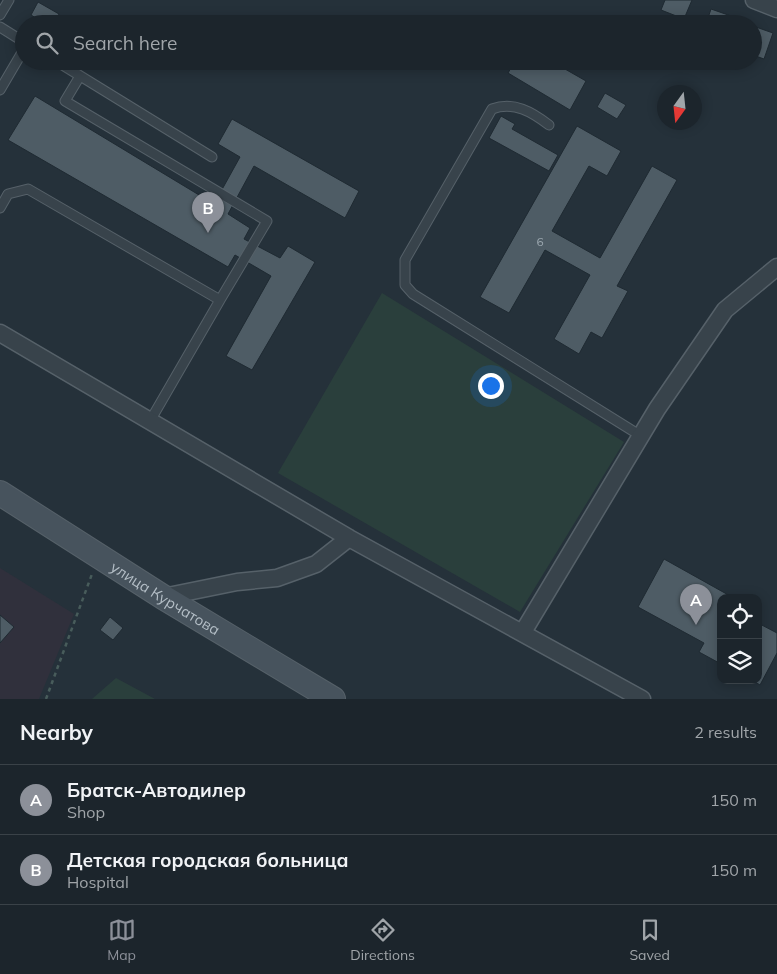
<!DOCTYPE html>
<meta charset="utf-8">
<style>
body{margin:0;font-family:Mulish,sans-serif;background:#252d34;color:#f1f3f6}
.controls{position:absolute;right:15px;bottom:15px;display:grid;overflow:hidden;border-radius:10px;box-shadow:0 2px 12px #0003}
.controls button{width:45px;height:45px;display:grid;place-items:center;padding:0;border:0;border-bottom:1px solid #3a4248;background:#1c252c;color:#f1f3f6;font:25px sans-serif}
.compass{position:absolute;left:657px;top:85px;width:45px;height:45px;border-radius:50%;background:#1c252c;box-shadow:0 2px 12px #0003;rotate:195deg}
.you{position:absolute;left:490px;top:385px;width:18px;height:18px;margin:-12px;border:4px solid #fff;border-radius:50%;background:#1a73e8;box-shadow:0 0 0 8px #1a73e833}
.badge{display:grid;place-items:center;width:32px;height:32px;border-radius:50%;background:#8c9099;color:#fff;font-size:16px;font-weight:700}
.pin{position:absolute;translate:-50% -41px;filter:drop-shadow(0 1px 2px #0008)}
.pin::after{content:'';position:absolute;top:26px;width:18px;height:15px;background:inherit;clip-path:polygon(0 0,100% 0,50% 100%)}
.list{margin:0;padding:0;list-style:none}
h2{display:flex;justify-content:space-between;align-items:center;height:65px;margin:0;padding:0 20px;font-size:21px}
h2 small{font-size:16px;font-weight:400;color:#a0a5a9}
.list li{display:grid;grid-template-columns:32px 1fr auto;gap:15px;align-items:center;box-sizing:border-box;height:70px;padding:0 20px;border-top:1px solid #3a4248}
.list b{display:block;font-size:19px;white-space:nowrap}
.list p{margin:0;font-size:16px;white-space:nowrap;color:#a0a5a9}
.list em{font-size:16px;font-style:normal;color:#a0a5a9}
.icon{flex:none;width:28px;height:28px;fill:none;stroke:currentColor;stroke-width:2;stroke-linecap:round;stroke-linejoin:round}
.map{position:relative;flex:none;width:777px;height:699px;overflow:hidden}
.search{position:absolute;background:#1c252c;box-shadow:0 2px 12px #0003;left:15px;right:15px;top:15px;height:55px;display:flex;align-items:center;gap:12px;box-sizing:border-box;padding:0 18px;border-radius:28px;color:#a0a5a9;font-size:19px}
.sheet{height:205px;background:#1c252c}
nav{display:flex;justify-content:space-around;align-items:center;box-sizing:border-box;height:70px;border-top:1px solid #3a4248;background:#1c252c;font-size:14px;color:#a0a5a9}
nav a{display:grid;justify-items:center;gap:2px}
nav .on{color:#8c9099}
.map>svg:first-child{display:block}
.medical{fill:#30303c}
.green{fill:#2a3f3c}
.building{fill:#4e5c65;stroke:#1f2a32}
.lines{fill:none;stroke-linecap:round;stroke-linejoin:round}
.service-casing{stroke:#566169;stroke-width:11}
.minor-casing{stroke:#566169;stroke-width:19}
.secondary-casing{stroke:#566169;stroke-width:26}
.path{stroke:#485c5b;stroke-width:2.5;stroke-dasharray:4 4;stroke-linecap:butt}
.service{stroke:#38434b;stroke-width:9}
.minor{stroke:#38434b;stroke-width:16}
.secondary{stroke:#47535d;stroke-width:24}
.labels{text-anchor:middle;dominant-baseline:central;stroke-width:4;stroke-linejoin:round;paint-order:stroke}
.number-label{font-size:12px;fill:#9aa6ae}
.street-label{font-size:15px;fill:#b4bec6;stroke:#1d2830}
</style>
<div class="map">
<svg width="777" height="699" viewBox="0 0 777 699">
<rect width="100%" height="100%" fill="#25313a"/>
<!-- medical -->
<path class="medical" d="M0 568 74 614 39 699H0Z"/>
<!-- green -->
<path class="green" d="M382 293 624 442 520 612 278 473Z
M116 678 155 699H92Z"/>
<!-- building -->
<path class="building" d="M665 0H692L684 19 661 10Z
M38 2 59 14 54 24H46L31 15Z
M711 9 734 17 732 24H706Z
M753 26 773 33 764 59 753 55Z
M515 61H551L586 81 570 110 508 73Z
M605 93 626 105 617 119 597 107Z
M35 96 214 204 240 157 218 144 232 119 359 191 345 218 254 166 228 214 250 228 244 239 280 258 288 246 315 262 252 370 226 356 271 276 235 255 228 267 8 140Z
M501 116 515 124 512 129 558 155 549 171 489 138Z
M577 126 621 151 607 176 589 166 552 231 600 258 652 166 677 180 617 286 628 291 602 338 591 332 579 354 554 339 590 275 545 250 509 313 480 297Z
M664 559 732 597 721 598V664L699 652 704 643 638 607Z
M0 615 14 627 0 643Z
M110 617 123 628 113 640 100 630Z
M758 623 777 633V653L760 685 752 680H758Z"/>
<g class="lines">
<defs>
<path id="service" d="M0 15 9 0
M0 27 24 42
M56 61 212 157
M80 76 65 101 267 221 220 300
M0 90 24 49
M549 125C532 112 514 101 492 109L405 260V285L413 294 641 436
M0 208 8 194 28 189 220 300 150 421"/>
<path id="minor" d="M754 0 777 9
M0 333 349 538 642 699
M163 597 237 582 277 578 316 564 349 538
M523 632 657 409 725 310 777 267"/>
<g id="secondary">
<path id="s1" d="M0 493 163 597 333 699"/>
</g>
</defs>
<!-- service casing -->
<use href="#service" class="service-casing"/>
<!-- minor casing -->
<use href="#minor" class="minor-casing"/>
<!-- secondary casing -->
<use href="#secondary" class="secondary-casing"/>
<!-- path -->
<path class="path" d="M46 699 92 574"/>
<!-- service -->
<use href="#service" class="service"/>
<!-- minor -->
<use href="#minor" class="minor"/>
<!-- secondary -->
<use href="#secondary" class="secondary"/>
</g>
<g class="labels">
<!-- number labels -->
<g class="number-label">
<text x="540" y="241">6</text>
</g>
<!-- street labels -->
<g class="street-label">
<text stroke="none"><textPath href="#s1" startOffset="196">улица Курчатова</textPath></text>
</g>
</g>
</svg>
<div class="controls">
<button><svg class="icon" aria-label="locate" viewBox="0 0 24 24"><circle cx="12" cy="12" r="6"/><path d="M12 2v4M12 18v4M2 12h4M18 12h4"/></svg></button>
<button><svg class="icon" aria-label="layers" viewBox="0 0 24 24"><path d="M12 4l9 5-9 5-9-5zM3 14l9 5 9-5"/></svg></button>
</div>
<svg class="compass" viewBox="-18 -18 36 36"><path d="M0-13l5 13h-10z" fill="#e53935"/><path d="M0 13l5-13h-10z" fill="#a0a5a9"/></svg>
<div class="you"></div>
<div class="pin badge" style="left:696px;top:625px">A</div>
<div class="pin badge" style="left:208px;top:233px">B</div>
<div class="search"><svg class="icon" aria-label="search" viewBox="0 0 24 24"><circle cx="10" cy="10" r="6"/><path d="M15 15l6 6"/></svg>Search here</div>
</div>
<section class="sheet">
<h2>Nearby<small>2 results</small></h2>
<ul class="list">
<li><span class="badge">A</span><div><b>Братск-Автодилер</b><p>Shop</p></div><em>150 m</em></li>
<li><span class="badge">B</span><div><b>Детская городская больница</b><p>Hospital</p></div><em>150 m</em></li>
</ul>
</section>
<nav>
<a class="on"><svg class="icon" aria-label="map" viewBox="0 0 24 24"><path d="M3 6l6-2 6 2 6-2v14l-6 2-6-2-6 2zM9 4v14M15 6v14"/></svg>Map</a>
<a><svg class="icon" aria-label="directions" viewBox="0 0 24 24"><path d="M12 3l9 9-9 9-9-9zM9 14v-3h6M13 9l2 2-2 2"/></svg>Directions</a>
<a><svg class="icon" aria-label="saved" viewBox="0 0 24 24"><path d="M7 4h10v16l-5-4-5 4z"/></svg>Saved</a>
</nav>
